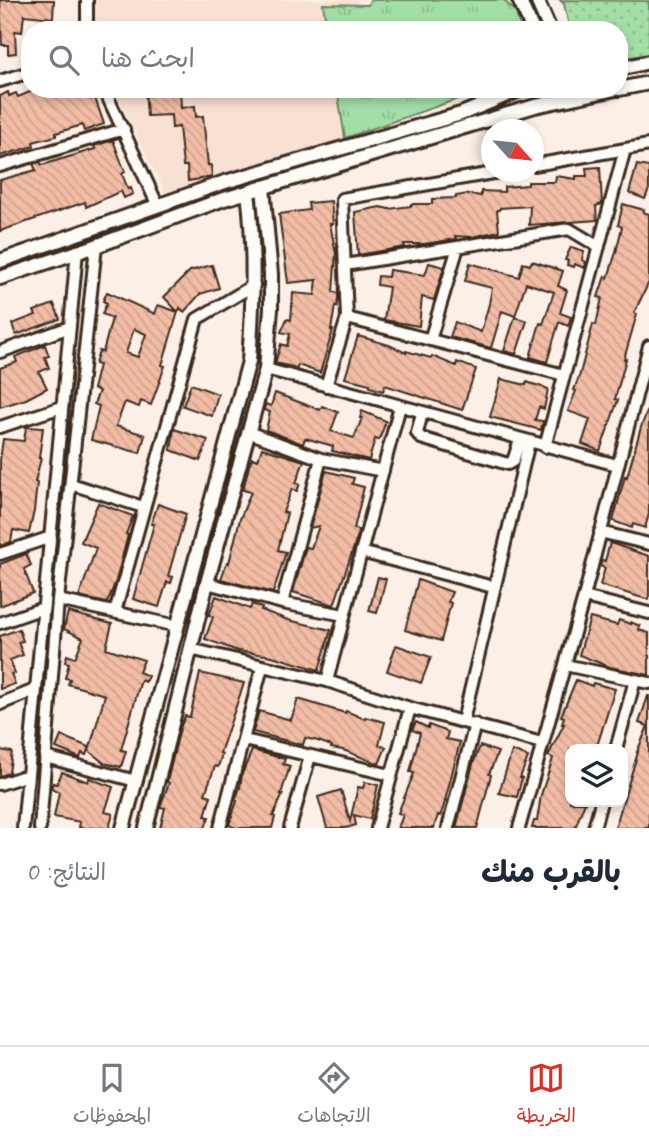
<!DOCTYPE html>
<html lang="ar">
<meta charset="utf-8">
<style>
body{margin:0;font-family:Mynerve,"Playpen Sans Arabic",sans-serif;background:#f6f6f7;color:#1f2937;direction:rtl}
.controls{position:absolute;right:21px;bottom:21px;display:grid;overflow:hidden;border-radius:14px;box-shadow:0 4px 10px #0003}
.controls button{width:63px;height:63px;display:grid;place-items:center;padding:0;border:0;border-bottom:2px solid #e0e1e3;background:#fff;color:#1f2937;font:35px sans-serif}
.compass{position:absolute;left:481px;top:119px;width:63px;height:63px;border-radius:50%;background:#fff;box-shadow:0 4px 10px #0003;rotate:117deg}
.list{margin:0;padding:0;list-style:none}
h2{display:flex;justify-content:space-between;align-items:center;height:91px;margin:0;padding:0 28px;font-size:30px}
h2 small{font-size:23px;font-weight:400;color:#747a83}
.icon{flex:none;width:38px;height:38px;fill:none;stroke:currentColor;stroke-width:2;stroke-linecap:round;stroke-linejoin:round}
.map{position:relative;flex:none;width:649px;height:828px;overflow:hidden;direction:ltr}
.search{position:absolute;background:#fff;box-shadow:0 4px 10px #0003;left:21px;right:21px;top:21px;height:77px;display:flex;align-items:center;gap:18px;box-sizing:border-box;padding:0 24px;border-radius:28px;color:#747a83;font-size:26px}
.sheet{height:217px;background:#fff}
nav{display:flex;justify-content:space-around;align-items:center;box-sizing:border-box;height:98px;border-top:2px solid #e0e1e3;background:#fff;font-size:19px;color:#747a83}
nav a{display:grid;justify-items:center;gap:4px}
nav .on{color:#d93025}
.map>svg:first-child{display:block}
.built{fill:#f8e0d3}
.grass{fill:url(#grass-dots);stroke:#6e8462;stroke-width:2}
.park{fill:url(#park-tufts);stroke:#6e8462;stroke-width:2}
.building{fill:url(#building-back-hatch);stroke:#3b2a1e;stroke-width:2;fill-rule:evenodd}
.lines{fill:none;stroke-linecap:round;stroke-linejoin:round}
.minor-casing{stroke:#3b2a1e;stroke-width:16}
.major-casing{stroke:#3b2a1e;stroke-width:18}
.minor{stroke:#fdfcf7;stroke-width:10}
.major{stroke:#fdfcf7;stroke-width:12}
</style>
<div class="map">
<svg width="649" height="828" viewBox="0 0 649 828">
<defs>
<pattern id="grass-dots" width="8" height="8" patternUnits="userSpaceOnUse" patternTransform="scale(1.75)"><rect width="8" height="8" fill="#a2dea6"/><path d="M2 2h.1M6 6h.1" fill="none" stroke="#8cbf8e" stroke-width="1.8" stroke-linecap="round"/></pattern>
<pattern id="park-tufts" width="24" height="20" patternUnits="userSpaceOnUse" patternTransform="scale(1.75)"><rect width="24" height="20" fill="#a2dea6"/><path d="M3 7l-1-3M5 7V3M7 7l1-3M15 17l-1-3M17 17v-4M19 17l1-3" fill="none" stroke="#8cbf8e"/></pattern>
<pattern id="building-back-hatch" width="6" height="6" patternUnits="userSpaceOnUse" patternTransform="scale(1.75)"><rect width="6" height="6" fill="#f2bca5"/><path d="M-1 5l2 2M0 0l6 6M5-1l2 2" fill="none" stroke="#d0a28e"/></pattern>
</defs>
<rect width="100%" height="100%" fill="#fbefe7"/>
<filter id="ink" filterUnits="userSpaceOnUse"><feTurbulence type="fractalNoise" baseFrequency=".0143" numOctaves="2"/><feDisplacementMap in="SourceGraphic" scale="14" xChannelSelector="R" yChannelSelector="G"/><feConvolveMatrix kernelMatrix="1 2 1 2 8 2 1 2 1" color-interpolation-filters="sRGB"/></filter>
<g filter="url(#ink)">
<!-- built -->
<path class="built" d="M96 0H358L357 5 323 4 327 30H95Z
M114 89H337L345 138 165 192Z"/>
<!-- grass -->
<path class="grass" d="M560 0 649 1V54L619 59V30H570L564 4Z"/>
<!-- park -->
<path class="park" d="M370 0H504L516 13 521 30H327L323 4 368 5Z
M337 89H487L345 138Z"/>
<!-- building -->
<path class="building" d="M0 0H54L53 18 24 15 22 32 15 31 16 53 8 54V45H2Z
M37 89H88L91 99 95 98 104 124 84 131 82 125 56 133V136L33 142 34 146 0 156V96L8 92 9 96 16 93 18 97Z
M145 89H180L181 108 195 106 196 117 203 116 208 165H211L212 177 188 181 187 166H183L179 127 172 128 171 115 147 116Z
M113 140 125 172 122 174 128 189 131 188 133 194 124 198 121 191 86 207 85 202 0 231V180L36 170 33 164 40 162 42 165 95 149 94 146Z
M637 165 649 167V189L645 199 629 193Z
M600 167 602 204 596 206 597 220 529 225 530 206 500 208 499 210H497L499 231 472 237 455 236 456 239 424 244H404L405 247 358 255 355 212 380 207 389 209 411 206V204H432V199L456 198V196L468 194 481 196V191L504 192V187L528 185V182H555L556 176 576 179V176H587L586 168Z
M331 201 333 224H330L336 253 333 292 338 293V298L337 307 335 306 331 330H333L320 373 298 365 297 368 275 363 281 344 287 346 290 334 281 332 287 319 291 320 293 293 315 295 317 280 288 283 279 214 309 210 308 203Z
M623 204 644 210 643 212 649 214V282L634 313 637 314 624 359H626L615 399 618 400 600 451 582 444 590 419 568 411 576 391 574 390 580 374 593 324 596 325 602 298 598 297 605 276 608 278 616 252 622 227 618 225Z
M571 247 584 251 582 260 586 262 584 268 575 264 574 267 567 265 568 261 565 260Z
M532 261 563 271 558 286 567 290 560 313 571 317 568 326 559 322 547 362 530 357 540 323 543 324 554 292 526 283 515 316 502 311 491 348 450 337 455 322 481 332 489 304 492 288 465 281 470 263 519 277 523 263 530 265Z
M429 263 444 267 434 300 422 297 419 326 384 320 389 287 377 285 378 276 388 277 389 270 425 275Z
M212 265 219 288 200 294 184 312 180 308 178 312 164 297 190 271Z
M107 292 155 314 158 305 178 312 162 365 165 366 151 405 141 401 139 407 125 402 116 426 145 435 140 453 91 440 99 406 94 404 99 391 93 389 99 365 95 364 99 351 103 352 112 318 102 314 107 303 103 301ZM134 329 146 334 138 357 126 353Z
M54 304 60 319 16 335 12 324 36 315 34 311Z
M515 317 527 321 516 354 504 351Z
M358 336 389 345 406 353V351L431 358 432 356 456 366 457 362 476 369 462 410 385 385 383 391 370 387V384L345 378Z
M45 345 49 356 45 357 49 368 39 372 47 388 26 399 0 407V368L17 362 15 357Z
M501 379 526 385 527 382 548 389 544 409 539 407 535 420 543 421 541 430 490 417Z
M191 384 218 394 212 416 183 406Z
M275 393 320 410 322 406 338 412 331 431 354 438 362 418H360L362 411 386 421 379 440 375 439 369 460 332 451 333 446 305 438 303 444 266 430 270 412 264 410 265 404 271 406Z
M649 407V514L645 528 633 524 632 528 613 521 625 476 627 477 641 427Z
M26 427 43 428 39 458H41L35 482 37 483 34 511 29 533 13 530 11 542 0 546V460L3 439 24 441Z
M174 429 208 440 200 461 171 450Z
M262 448 304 461 296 483 300 484 297 491 292 489 283 512 287 513 278 550 286 552 273 593 221 579 227 562 229 563 240 519 251 492 243 490 249 466 252 458 258 460Z
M326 471 354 478 352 484 364 487 354 529 358 530 357 538 334 605 293 592 306 547 311 548 319 526 310 528Z
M98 503 133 516 126 534 128 535 116 581 107 603 79 597 96 548 81 542Z
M158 504 186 514 168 576 173 577 171 583 167 582 159 607 133 599 154 524H151Z
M610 543 649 556V600L600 585 605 568 600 566 602 560 605 561Z
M26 554 31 565 24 569 33 593 0 606V564Z
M378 577 386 579 377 613 369 611Z
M418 580 452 592 448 602 451 603 441 641 405 630Z
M216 596 250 609 252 604 262 608 261 610 288 620 331 630 319 670 272 656 238 651 205 639 213 617 209 615Z
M68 612 112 624 106 648 144 660 139 672 148 676 145 682 141 680 121 750 126 751 121 767 104 763 89 751 105 695 68 684 70 679 65 678 69 663 65 662 67 655 75 658 83 638 64 629Z
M590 618 617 625 619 620 631 624V622L640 626 639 630 649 633V675L610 667 579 655Z
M19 629 23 641 18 642 23 655 10 660 15 673 11 674 15 684 0 689V636Z
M396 645 431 657 421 683 387 671Z
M200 673 244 683 220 753 222 754 218 767 215 766 205 794 211 796 205 816 209 817 205 828H160L165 808 160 807 169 783 167 782 180 728 185 716 190 717Z
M576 680 592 686 593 683 615 689 596 749H570V802H585L575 828H532L534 821H537L541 795 553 758 548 756 564 724H562L564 717 561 716Z
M648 696H649V828H615L638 752H637L648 726 639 723Z
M298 699 345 713 346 711 365 719V717L385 722 379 745 386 747 379 764 343 750 331 748 332 746 318 741 305 738 303 745 253 732 259 711 291 720Z
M416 722 428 728 429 725 448 732 446 739 460 742 443 809 440 816 438 815 434 828H398L403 815 398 813 414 773 410 772 420 733 412 730Z
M61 736 89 747 86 755 82 753 80 758 56 748Z
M480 746 498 752 489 774 491 775 479 821 477 828H456L473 764Z
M0 750 12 752 9 773 0 776Z
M252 750 285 759 283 764 290 766 281 794H283L273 816 275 817 272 828H236L229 825 237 801 235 800 240 788 242 774Z
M512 751 528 757 520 778H522L517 797 499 793Z
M62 772 88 782 89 778 113 787 105 812 113 814 109 828H79L80 822 54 817 59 792 51 788 53 783 57 784Z
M365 782 378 785 370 819 354 815 356 825 346 828H327L318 797 341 790 350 821 358 787 363 788Z"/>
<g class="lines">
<defs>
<path id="minor" d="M87 30V0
M0 81 30 72
M104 89 158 206
M534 165 649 145
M0 166 124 129
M345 265 569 229 599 247
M347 318 564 375
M430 340 458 247
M0 352 70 327
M266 369 617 465
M326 386 347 318 342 199 499 172
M422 413 417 433 421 438 508 464 513 461 520 440
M0 427 62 407
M248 432 321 459 383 471
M545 447 625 149
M71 484 143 507
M600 532 649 544
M361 552 493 587
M0 554 51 537
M207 583 282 603 344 615
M584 597 649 613
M58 600 177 626
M282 603 321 459
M115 612 197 319 254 285
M0 623 43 608
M190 649 327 681 410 708 542 743
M565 665 649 683
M327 681 400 406
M0 704 35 690
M463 721 529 442
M244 740 391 775
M616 749 635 680
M45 757 136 781
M0 784 28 775
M23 828 77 251
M40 828 58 600 96 246
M220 828 262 667
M290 828 310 756
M377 828 410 708
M448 828 475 724
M519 828 584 597 649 346
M594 828 601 802"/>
<path id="major" d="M519 0 533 30
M537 0 550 30
M619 69 649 62
M619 89 649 83
M0 261 225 182 461 114 522 89
M0 278 96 246 221 200 535 106 616 89
M123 828 249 361C253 304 255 249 248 192
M146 828 207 583 266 369 271 309V274L263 187"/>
</defs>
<!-- minor casing -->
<use href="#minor" class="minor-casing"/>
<!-- major casing -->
<use href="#major" class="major-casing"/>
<!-- minor -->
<use href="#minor" class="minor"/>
<!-- major -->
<use href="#major" class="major"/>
</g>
</g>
</svg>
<div class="controls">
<button><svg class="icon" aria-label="layers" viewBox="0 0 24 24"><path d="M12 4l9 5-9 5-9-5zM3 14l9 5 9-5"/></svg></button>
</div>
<svg class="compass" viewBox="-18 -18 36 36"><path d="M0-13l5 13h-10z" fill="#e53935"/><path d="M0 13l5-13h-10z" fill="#747a83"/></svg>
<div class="search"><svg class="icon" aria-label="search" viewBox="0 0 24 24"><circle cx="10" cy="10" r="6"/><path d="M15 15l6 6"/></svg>ابحث هنا</div>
</div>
<section class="sheet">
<h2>بالقرب منك<small>النتائج: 0</small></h2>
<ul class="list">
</ul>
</section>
<nav>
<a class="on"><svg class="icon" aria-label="map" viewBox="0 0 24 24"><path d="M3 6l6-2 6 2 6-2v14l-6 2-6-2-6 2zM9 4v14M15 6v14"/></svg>الخريطة</a>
<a><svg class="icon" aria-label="directions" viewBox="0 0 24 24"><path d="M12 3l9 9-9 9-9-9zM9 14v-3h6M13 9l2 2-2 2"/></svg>الاتجاهات</a>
<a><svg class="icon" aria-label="saved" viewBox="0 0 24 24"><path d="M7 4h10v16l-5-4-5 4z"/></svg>المحفوظات</a>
</nav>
